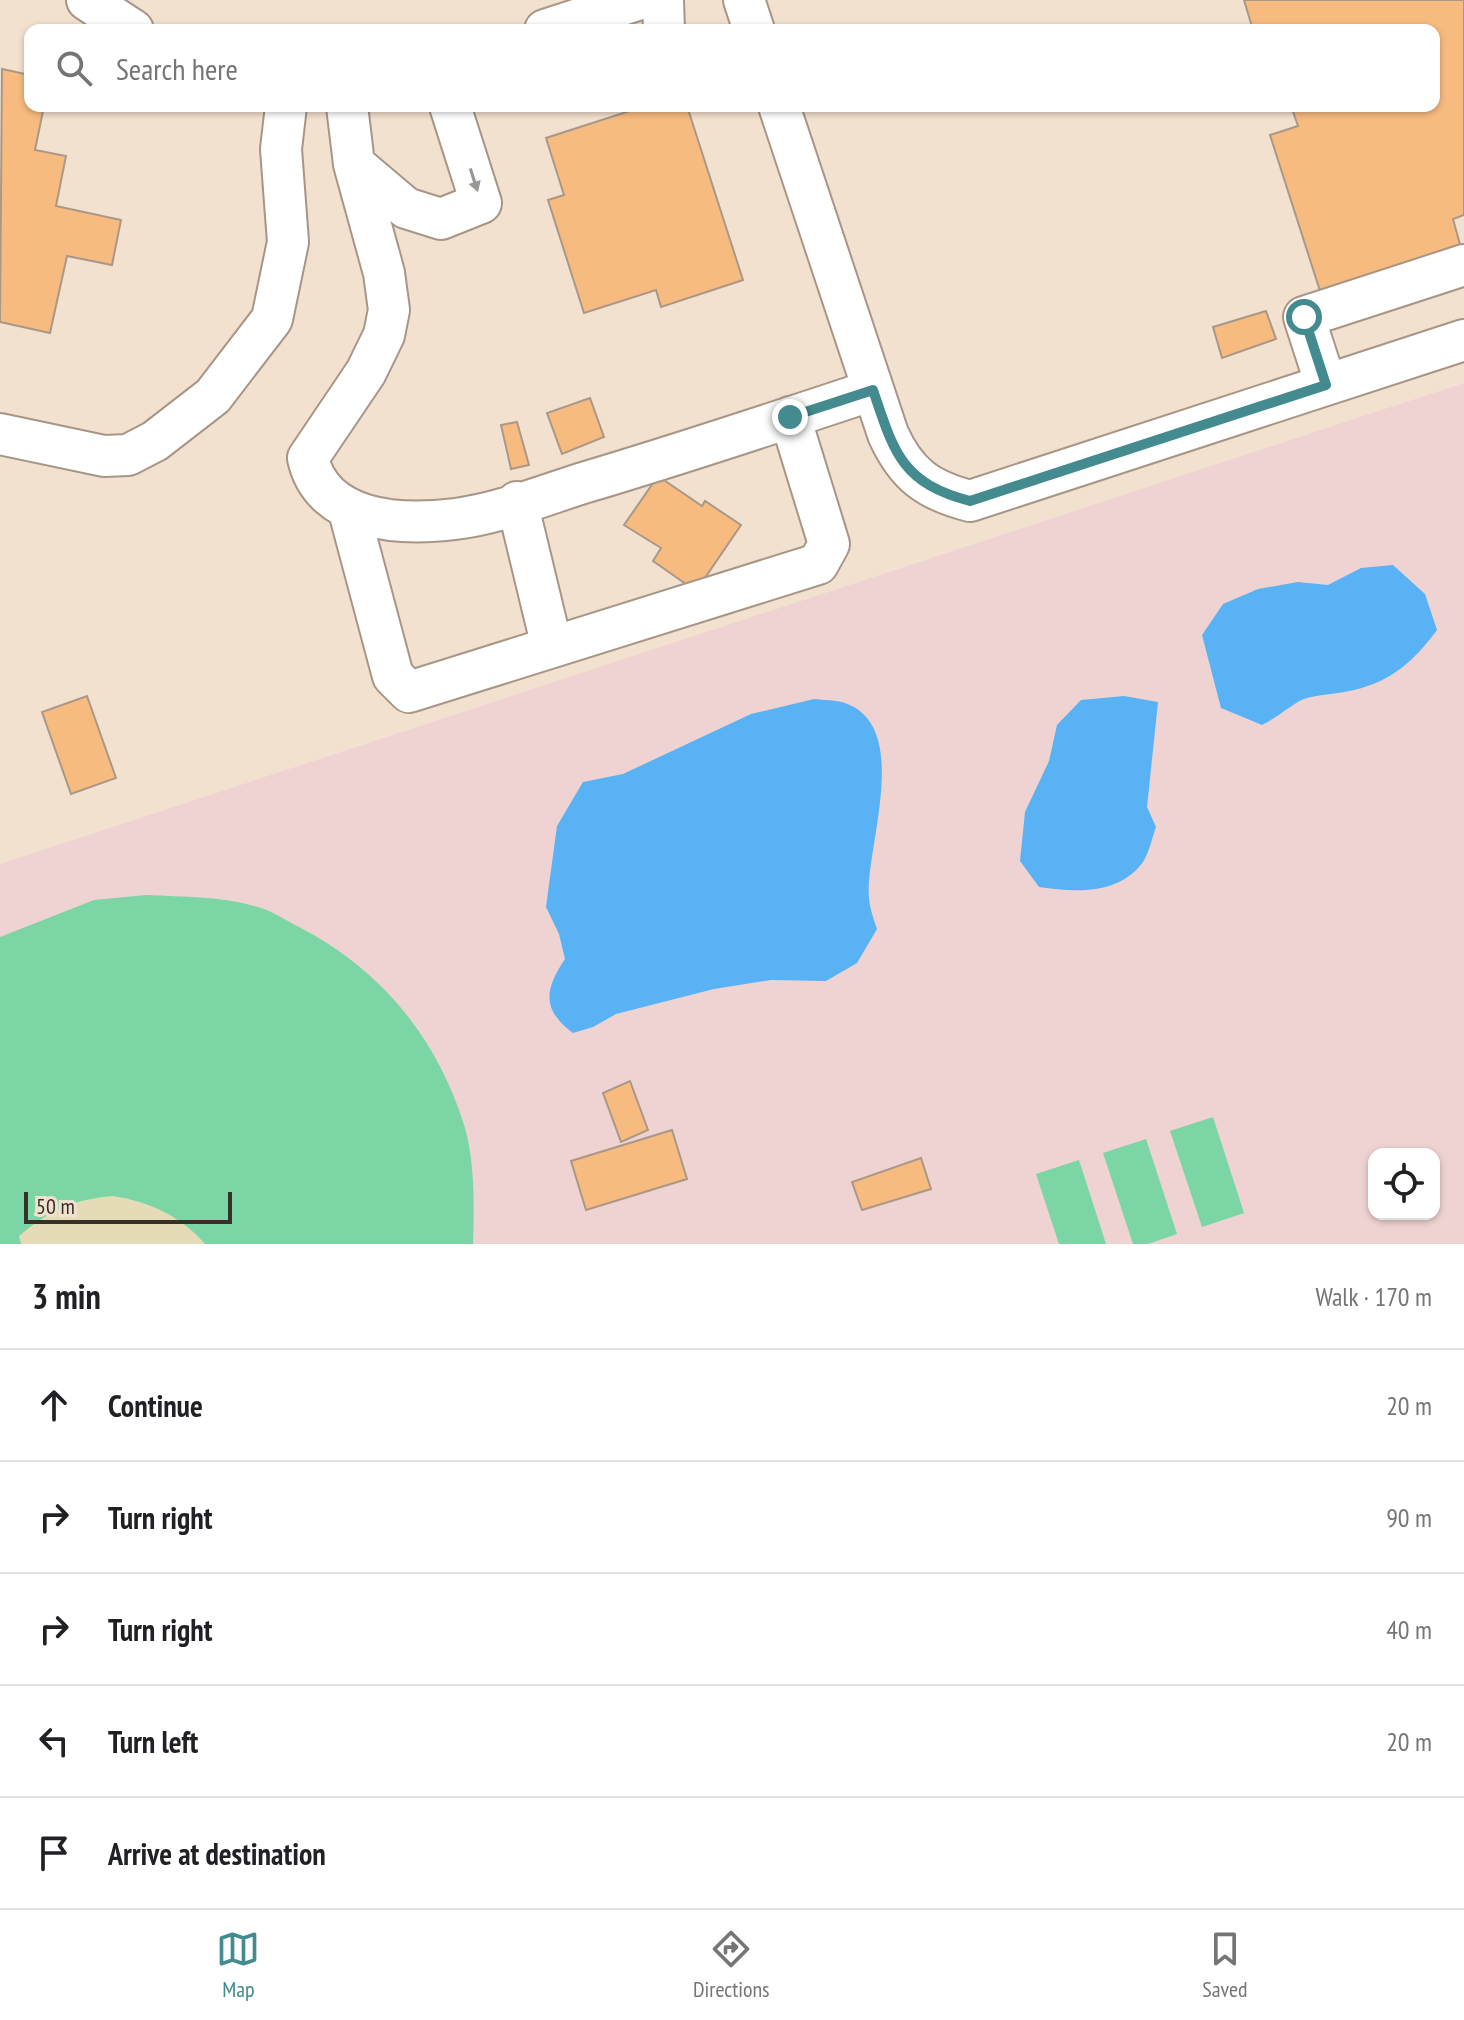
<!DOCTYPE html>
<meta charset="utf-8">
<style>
body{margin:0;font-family:"PT Sans Narrow",sans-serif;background:#f2f2f2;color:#202124}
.controls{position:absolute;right:24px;bottom:24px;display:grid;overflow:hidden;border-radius:16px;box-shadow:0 2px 6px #0004}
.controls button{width:72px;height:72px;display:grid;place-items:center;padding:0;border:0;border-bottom:2px solid #e0e0e0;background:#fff;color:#202124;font:40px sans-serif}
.scale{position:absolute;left:24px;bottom:20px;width:208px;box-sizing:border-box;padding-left:8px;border:4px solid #363029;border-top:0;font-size:22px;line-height:28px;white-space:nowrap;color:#363029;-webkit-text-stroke:6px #f3e1d0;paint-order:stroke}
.stop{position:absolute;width:24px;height:24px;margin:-18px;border:6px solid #438b8e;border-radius:50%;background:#fff}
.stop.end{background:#438b8e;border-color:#fff;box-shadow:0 2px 8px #0008}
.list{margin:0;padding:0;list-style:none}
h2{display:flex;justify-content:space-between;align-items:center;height:104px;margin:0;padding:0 32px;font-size:34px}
h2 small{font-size:26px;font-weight:400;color:#757577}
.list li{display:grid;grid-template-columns:52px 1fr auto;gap:24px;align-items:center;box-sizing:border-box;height:112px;padding:0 32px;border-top:2px solid #e0e0e0}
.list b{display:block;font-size:30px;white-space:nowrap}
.list em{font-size:26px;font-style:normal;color:#757577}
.icon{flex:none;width:44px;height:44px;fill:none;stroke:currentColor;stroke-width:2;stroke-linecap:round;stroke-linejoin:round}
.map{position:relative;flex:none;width:1464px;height:1244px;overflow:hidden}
.search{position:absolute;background:#fff;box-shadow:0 2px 6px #0004;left:24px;right:24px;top:24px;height:88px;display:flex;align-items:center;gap:20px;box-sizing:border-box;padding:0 28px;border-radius:16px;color:#757577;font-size:30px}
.sheet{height:664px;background:#fff}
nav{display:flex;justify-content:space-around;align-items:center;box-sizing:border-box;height:112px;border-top:2px solid #e0e0e0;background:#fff;font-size:22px;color:#757577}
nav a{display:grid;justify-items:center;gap:4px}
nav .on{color:#438b8e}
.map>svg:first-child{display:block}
.education{fill:#eed3d2;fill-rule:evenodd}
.green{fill:#7bd5a5}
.sand{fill:#e5dbb6}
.water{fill:#58b2f4}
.building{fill:#f7bb7f;stroke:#a99888;stroke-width:2}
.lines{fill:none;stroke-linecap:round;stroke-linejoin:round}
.minor-casing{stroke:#a79686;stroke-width:44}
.minor{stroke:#fff;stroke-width:40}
.oneway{fill:#9a9894}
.route{stroke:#438b8e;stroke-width:10}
</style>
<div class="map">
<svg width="1464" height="1244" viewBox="0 0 1464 1244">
<rect width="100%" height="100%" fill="#f3e1d0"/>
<!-- education -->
<path class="education" d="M1464 383V1244H0V864ZM1374 1154H1434V1214H1374Z"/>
<!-- green -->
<path class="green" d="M146 895C184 897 224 896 261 908 274 912 287 921 299 927 382 970 438 1039 465 1128 475 1163 474 1208 473 1244H0V937L94 900Z
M1213 1117 1244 1213 1202 1227 1170 1131Z
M1146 1139 1177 1234 1148 1244H1133L1103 1153Z
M1079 1160 1106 1244H1059L1036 1174Z"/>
<!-- sand -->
<path class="sand" d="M113 1196C150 1202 179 1215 205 1244H21L19 1236C48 1211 74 1199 113 1196Z"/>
<!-- water -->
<path class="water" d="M1393 565 1425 594 1437 630C1414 661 1392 681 1354 690 1338 694 1320 694 1304 699 1295 702 1275 719 1262 725L1221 708 1202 635 1223 604 1258 589 1298 582 1328 585 1361 568Z
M1124 696 1158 702 1147 807 1156 827C1152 838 1149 853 1143 862 1118 896 1074 892 1039 887L1020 861 1025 812 1049 761 1057 725 1081 700Z
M814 699C824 700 836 700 845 703 914 727 864 851 869 899 870 909 874 920 877 929L857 963 826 981 771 980 714 989 616 1014 593 1027 573 1033C541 1009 545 989 565 959L559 934 546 907 557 826 583 782 623 774 751 714Z"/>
<!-- building -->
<path class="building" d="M1244 0H1464V215L1453 219 1461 248 1321 294 1270 135 1298 126 1291 106H1434V30H1253Z
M2 69 30 75V106H44L35 150 66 156 56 206 121 220 112 265 67 256 50 333 0 322Z
M645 106H687L743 280 661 307 656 290 584 313 548 200 564 195 546 138Z
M1266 311 1276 339 1222 358 1213 327Z
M590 398 604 437 562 454 547 413Z
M517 422 529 465 511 469 501 425Z
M658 476 702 506 705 501 741 525 696 591 653 561 661 548 624 525Z
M87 696 116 778 71 794 42 712Z
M630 1081 648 1130 621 1142 603 1093Z
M672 1130 687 1179 586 1210 571 1161Z
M921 1158 931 1189 862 1210 852 1182Z"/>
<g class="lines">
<defs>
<path id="minor" d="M87 0 133 30
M663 0 664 30
M744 0 754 30
M545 30 637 0
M347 106 354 164 406 208 441 219 481 203 450 106
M779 106 888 434C906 474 927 490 970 501L1464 340
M354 164 384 273 389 310 384 335 366 372 308 458C322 522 400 526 455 519 497 514 542 496 583 483 681 454 777 422 873 390
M1326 385 1304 317 1464 265
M0 434 104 456 128 455 155 441 213 396 272 319 288 242 281 149 286 106
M517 502 552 647
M349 511 393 676 409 692 818 564 829 544 790 417"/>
</defs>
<!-- minor casing -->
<use href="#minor" class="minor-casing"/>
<!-- minor -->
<use href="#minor" class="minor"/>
</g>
<!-- one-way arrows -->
<defs><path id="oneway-solid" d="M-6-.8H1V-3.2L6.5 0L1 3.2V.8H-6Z" transform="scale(2)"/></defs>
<use class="oneway" href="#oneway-solid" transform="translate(474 180) rotate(72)"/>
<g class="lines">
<!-- route -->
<path class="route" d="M790 417 873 390C894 452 901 483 970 501L1326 385 1304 317"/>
</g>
</svg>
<div class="controls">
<button><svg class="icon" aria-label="locate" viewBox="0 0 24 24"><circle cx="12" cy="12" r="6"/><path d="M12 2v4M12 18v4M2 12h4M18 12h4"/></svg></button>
</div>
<div class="scale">50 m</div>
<div class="stop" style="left:1304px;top:317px"></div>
<div class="stop end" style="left:790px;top:417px"></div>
<div class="search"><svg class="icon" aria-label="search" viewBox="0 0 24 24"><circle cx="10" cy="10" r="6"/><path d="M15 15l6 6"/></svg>Search here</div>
</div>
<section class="sheet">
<h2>3 min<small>Walk · 170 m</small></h2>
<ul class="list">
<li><svg class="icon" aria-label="ahead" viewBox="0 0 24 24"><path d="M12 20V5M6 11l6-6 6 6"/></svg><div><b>Continue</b></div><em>20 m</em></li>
<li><svg class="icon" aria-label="right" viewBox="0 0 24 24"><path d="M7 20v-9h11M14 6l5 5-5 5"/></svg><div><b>Turn right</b></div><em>90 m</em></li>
<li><svg class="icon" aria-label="right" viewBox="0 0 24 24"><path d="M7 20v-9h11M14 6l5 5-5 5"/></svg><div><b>Turn right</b></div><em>40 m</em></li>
<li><svg class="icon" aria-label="left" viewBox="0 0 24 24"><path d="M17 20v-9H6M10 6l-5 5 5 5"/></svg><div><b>Turn left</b></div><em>20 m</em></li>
<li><svg class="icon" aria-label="arrive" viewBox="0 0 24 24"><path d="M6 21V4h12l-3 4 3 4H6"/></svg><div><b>Arrive at destination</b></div></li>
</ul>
</section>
<nav>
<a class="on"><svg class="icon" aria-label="map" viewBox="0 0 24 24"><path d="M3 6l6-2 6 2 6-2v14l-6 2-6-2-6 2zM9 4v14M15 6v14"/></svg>Map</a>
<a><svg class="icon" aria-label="directions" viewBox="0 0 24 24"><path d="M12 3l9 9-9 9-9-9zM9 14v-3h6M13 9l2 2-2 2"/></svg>Directions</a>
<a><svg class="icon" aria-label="saved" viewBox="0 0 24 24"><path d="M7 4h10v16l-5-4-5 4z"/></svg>Saved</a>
</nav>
